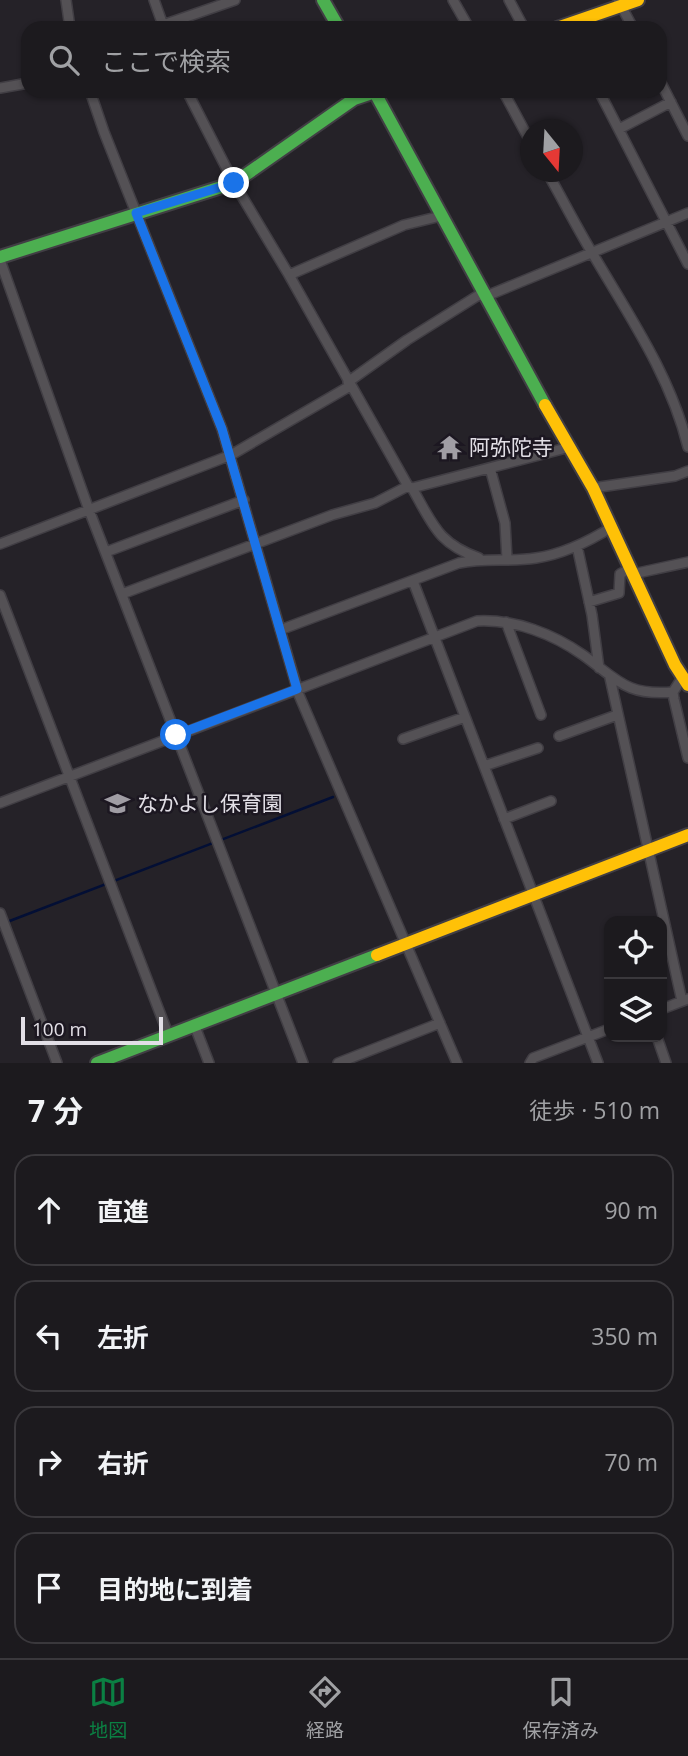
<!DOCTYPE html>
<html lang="ja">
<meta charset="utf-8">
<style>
body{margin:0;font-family:"Open Sans","Noto Sans JP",sans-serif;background:#252327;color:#f1f3f6}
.controls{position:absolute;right:21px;bottom:21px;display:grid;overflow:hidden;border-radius:14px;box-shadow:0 2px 5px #0004}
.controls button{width:63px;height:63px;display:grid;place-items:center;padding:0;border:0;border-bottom:2px solid #3a383c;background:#1c1a1e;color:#f1f3f6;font:35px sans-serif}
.compass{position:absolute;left:520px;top:119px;width:63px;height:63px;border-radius:50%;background:#1c1a1e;box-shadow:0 2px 5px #0004;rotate:162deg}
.scale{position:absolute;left:21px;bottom:18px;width:142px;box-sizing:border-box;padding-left:7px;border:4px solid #e2dfe6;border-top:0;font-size:19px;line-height:24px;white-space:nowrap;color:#e2dfe6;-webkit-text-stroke:5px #1c1721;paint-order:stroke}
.stop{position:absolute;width:21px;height:21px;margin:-16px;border:5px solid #1a73e8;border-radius:50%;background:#fff}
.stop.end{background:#1a73e8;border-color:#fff;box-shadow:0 2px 7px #0008}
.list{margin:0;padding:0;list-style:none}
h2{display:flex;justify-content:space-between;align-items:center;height:91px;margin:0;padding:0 28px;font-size:30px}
h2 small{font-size:23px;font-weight:400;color:#a0a1a4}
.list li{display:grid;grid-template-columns:46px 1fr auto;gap:21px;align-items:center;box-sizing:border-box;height:112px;margin:0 14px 14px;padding:0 14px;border:2px solid #3a383c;border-radius:21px}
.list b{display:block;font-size:26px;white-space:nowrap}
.list em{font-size:23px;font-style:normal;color:#a0a1a4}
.icon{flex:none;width:38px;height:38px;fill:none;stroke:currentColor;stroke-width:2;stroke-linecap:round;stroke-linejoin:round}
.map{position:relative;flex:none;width:688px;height:1063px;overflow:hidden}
.search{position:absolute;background:#1c1a1e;box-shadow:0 2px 5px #0004;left:21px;right:21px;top:21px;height:77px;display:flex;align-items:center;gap:18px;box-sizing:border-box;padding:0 24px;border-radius:21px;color:#a0a1a4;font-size:26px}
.sheet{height:595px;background:#1c1a1e}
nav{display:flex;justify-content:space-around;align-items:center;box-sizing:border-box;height:98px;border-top:2px solid #3a383c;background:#1c1a1e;font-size:19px;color:#a0a1a4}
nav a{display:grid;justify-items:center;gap:4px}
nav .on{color:#0b8043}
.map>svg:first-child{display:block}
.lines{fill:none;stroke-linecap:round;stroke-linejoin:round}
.stream{stroke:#030f35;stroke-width:2.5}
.street-casing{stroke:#413e44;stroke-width:12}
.fast-casing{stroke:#413e44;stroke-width:16}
.slow-casing{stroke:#413e44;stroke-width:16}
.street{stroke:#545155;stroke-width:9}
.fast{stroke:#4caf50;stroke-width:12}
.slow{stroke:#ffc107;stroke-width:12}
.route{stroke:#1a73e8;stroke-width:9}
.labels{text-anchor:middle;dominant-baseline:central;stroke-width:5;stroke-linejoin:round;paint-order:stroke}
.poi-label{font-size:21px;fill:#e2dfe6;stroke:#1c1721;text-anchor:start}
</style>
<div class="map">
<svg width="688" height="1063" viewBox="0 0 688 1063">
<rect width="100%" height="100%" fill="#252228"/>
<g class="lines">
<!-- stream -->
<path class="stream" d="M7 922 333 797"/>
<defs>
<path id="street" d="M66 0 70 28
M154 0 164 28
M453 0 469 28
M509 0 524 28
M618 0 633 28
M163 25 235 0
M660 81 688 136
M0 88 28 83
M90 91 104 132 222 429 299 695 457 1063
M187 91 234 183 289 275 408 486
M503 91 530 141
M599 91 688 264
M619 129 671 102
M547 172C563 200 577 228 594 256 630 317 671 377 688 447
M0 260 89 510 303 1063
M289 275 404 225 441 216
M484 297 688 213
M348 382 407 340 482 293
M490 468 505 523 507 559
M412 488C433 524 437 543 479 558
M593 488 675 476 688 471
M0 544 231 455 350 386
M577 546 592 615 599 668
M106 552 244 500
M633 574 688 562
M413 581 598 1063
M122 594 332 515 375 503 408 486 412 488 570 447
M0 595 168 1034
M589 602 619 593 620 574 631 568
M506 622 541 715
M280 630 459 563C485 558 510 562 536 558 564 554 588 542 612 527
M610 678 682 1001
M682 678 673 692 674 699 688 758
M559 736 617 715
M403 739 465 717
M484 766 538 748
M0 803 477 621C515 619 553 634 583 655 618 680 626 696 673 692
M504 819 551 801
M0 913 57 1063
M662 1009 688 999
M194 1024 209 1063
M657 1037 666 1063
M338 1063 440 1023
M530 1063 533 1058 609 1029"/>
<path id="fast" d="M323 0 339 28
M374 91 545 405
M0 257 234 183 354 99 378 91
M97 1063 377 955"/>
<path id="slow" d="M557 28 638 0
M545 405 593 488 675 665 688 685
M377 955 688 835"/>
</defs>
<!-- street casing -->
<use href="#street" class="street-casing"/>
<!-- fast casing -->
<use href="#fast" class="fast-casing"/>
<!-- slow casing -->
<use href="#slow" class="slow-casing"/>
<!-- street -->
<use href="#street" class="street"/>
<!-- fast -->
<use href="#fast" class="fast"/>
<!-- slow -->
<use href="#slow" class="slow"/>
</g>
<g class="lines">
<!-- route -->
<path class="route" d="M176 735 297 689 222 429 136 213 234 183"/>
</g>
<!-- icons -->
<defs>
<symbol id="temple-bare" viewBox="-9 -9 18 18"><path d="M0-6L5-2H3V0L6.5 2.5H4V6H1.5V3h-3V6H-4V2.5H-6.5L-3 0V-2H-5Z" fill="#a09da4" stroke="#1c1721" stroke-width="2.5" paint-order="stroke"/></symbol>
<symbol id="school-bare" viewBox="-9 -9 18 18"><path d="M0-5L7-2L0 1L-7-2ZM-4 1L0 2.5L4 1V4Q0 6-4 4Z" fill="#a09da4" stroke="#1c1721" stroke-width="2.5" paint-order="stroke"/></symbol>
</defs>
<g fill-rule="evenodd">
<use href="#temple-bare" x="432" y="430" width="35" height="35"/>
<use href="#school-bare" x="100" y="786" width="35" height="35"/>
</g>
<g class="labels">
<!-- poi labels -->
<g class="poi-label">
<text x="469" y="447">阿弥陀寺</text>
<text x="137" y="803">なかよし保育園</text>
</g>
</g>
</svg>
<div class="controls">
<button><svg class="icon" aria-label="locate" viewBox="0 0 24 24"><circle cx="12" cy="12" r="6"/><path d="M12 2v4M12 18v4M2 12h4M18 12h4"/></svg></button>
<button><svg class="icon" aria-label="layers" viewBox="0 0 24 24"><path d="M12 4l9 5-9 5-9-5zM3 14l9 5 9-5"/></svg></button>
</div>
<svg class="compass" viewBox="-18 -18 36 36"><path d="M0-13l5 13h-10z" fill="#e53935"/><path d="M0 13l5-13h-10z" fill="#a0a1a4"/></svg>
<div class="scale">100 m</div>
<div class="stop" style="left:176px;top:735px"></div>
<div class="stop end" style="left:234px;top:183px"></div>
<div class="search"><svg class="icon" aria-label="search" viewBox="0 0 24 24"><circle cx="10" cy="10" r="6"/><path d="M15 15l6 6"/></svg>ここで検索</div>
</div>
<section class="sheet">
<h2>7 分<small>徒歩 · 510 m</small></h2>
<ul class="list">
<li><svg class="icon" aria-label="ahead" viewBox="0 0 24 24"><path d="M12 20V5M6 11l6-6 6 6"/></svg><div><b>直進</b></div><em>90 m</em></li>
<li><svg class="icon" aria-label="left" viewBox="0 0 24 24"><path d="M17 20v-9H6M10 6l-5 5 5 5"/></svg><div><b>左折</b></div><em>350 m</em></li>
<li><svg class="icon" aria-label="right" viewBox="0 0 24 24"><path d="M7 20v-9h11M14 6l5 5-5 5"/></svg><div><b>右折</b></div><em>70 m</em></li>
<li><svg class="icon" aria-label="arrive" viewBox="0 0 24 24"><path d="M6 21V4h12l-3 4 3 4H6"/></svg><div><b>目的地に到着</b></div></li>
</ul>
</section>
<nav>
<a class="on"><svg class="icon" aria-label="map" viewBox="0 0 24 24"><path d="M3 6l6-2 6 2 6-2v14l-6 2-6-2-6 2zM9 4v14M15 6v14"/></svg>地図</a>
<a><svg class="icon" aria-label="directions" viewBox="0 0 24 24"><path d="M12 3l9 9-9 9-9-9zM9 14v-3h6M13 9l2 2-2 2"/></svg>経路</a>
<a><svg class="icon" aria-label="saved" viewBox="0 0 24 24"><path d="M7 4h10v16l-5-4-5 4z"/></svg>保存済み</a>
</nav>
